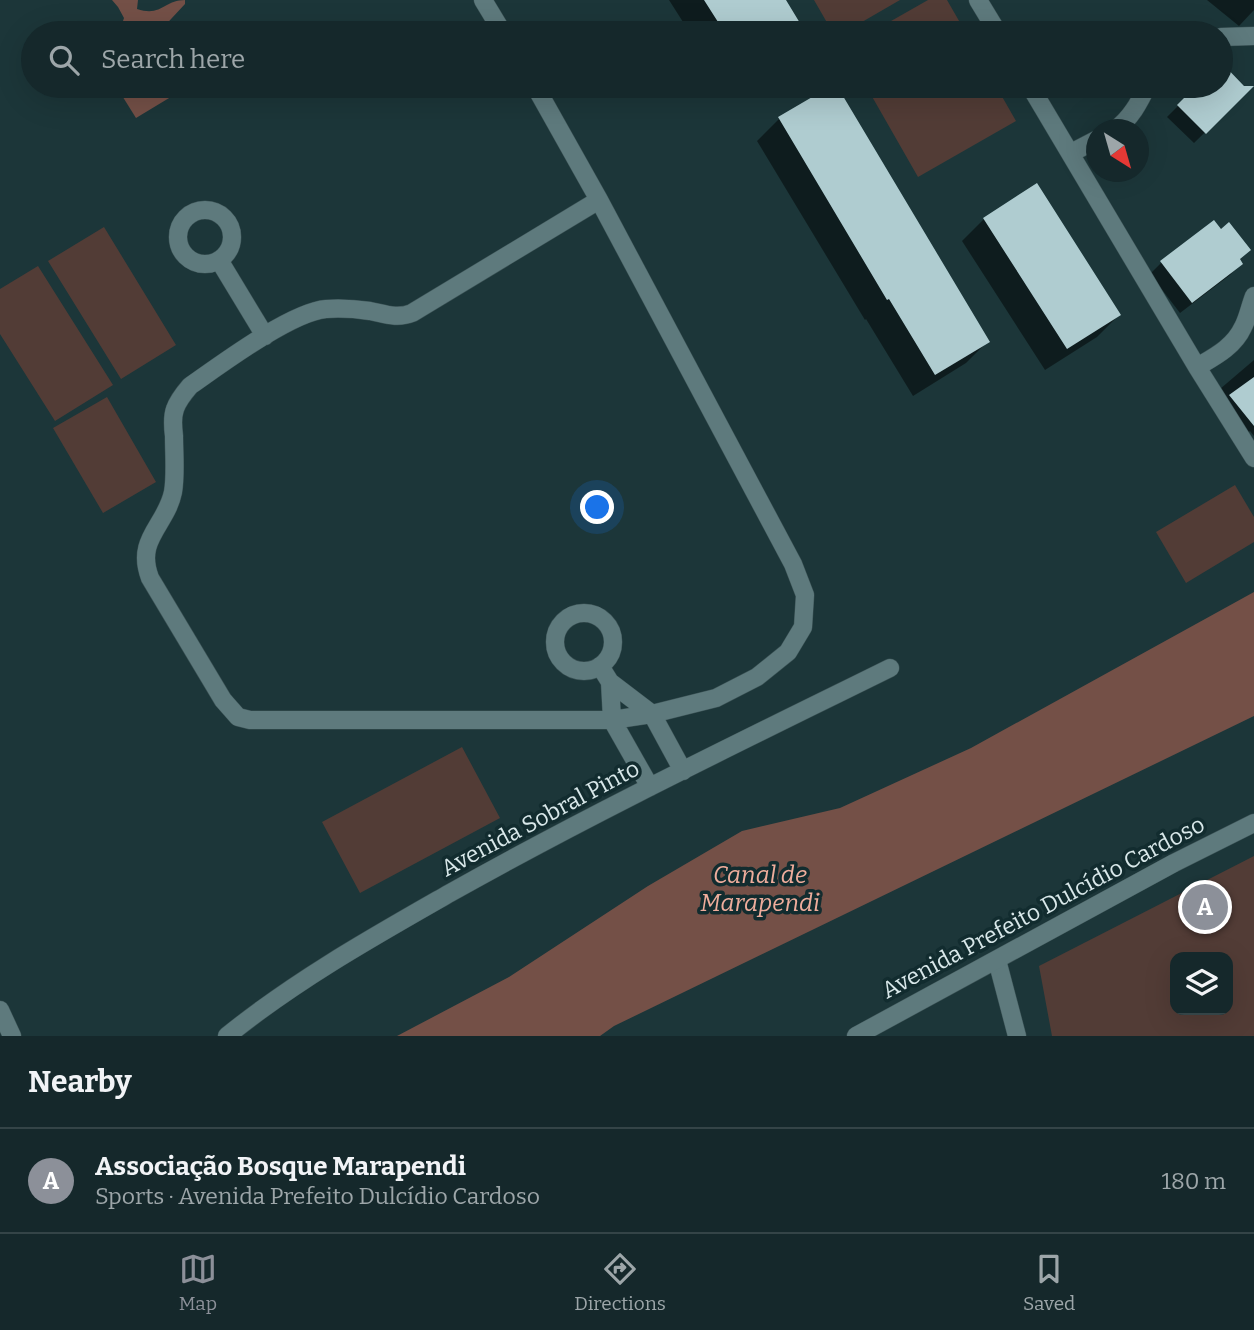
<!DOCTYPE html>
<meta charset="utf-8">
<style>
body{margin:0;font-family:Bitter,serif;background:#223437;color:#f1f3f6}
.controls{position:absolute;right:21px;bottom:21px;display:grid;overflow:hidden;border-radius:14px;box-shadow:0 7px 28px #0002}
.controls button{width:63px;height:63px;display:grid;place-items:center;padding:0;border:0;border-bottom:2px solid #344447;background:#15282b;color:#f1f3f6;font:35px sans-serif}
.compass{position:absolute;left:1086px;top:119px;width:63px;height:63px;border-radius:50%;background:#15282b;box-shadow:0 7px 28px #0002;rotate:143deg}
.you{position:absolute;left:598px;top:508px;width:24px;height:24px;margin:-18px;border:5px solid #fff;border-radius:50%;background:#1a73e8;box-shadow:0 0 0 10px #1a73e833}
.badge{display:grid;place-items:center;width:46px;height:46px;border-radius:50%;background:#8c9099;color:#fff;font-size:23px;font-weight:700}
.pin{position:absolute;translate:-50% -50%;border:4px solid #fff;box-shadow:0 2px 7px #0006}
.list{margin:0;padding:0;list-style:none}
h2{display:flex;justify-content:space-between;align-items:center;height:91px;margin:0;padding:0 28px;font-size:30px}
h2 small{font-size:23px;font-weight:400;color:#9da6a9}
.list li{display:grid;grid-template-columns:46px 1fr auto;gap:21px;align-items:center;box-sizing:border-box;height:105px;padding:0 28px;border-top:2px solid #344447}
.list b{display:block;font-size:26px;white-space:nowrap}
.list p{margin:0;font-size:23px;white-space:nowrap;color:#9da6a9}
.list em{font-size:23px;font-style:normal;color:#9da6a9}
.icon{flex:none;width:38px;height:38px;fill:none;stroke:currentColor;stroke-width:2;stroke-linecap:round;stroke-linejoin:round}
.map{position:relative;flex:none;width:1254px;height:1036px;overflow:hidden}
.search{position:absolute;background:#15282b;box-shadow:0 7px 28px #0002;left:21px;right:21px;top:21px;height:77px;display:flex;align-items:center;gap:18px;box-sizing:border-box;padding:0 24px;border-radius:38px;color:#9da6a9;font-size:26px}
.sheet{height:196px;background:#15282b}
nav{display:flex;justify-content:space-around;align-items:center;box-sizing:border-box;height:98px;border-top:2px solid #344447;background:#15282b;font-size:19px;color:#9da6a9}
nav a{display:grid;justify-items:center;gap:4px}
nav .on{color:#8c9099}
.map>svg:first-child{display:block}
.green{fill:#523c36;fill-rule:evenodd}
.water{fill:#745047}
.shadow{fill:#0007}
.building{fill:#afccd0}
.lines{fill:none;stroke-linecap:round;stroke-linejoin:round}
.minor-casing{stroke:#3b5255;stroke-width:19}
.tertiary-casing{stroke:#3b5255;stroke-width:19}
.minor{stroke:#5e7a7d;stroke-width:18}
.tertiary{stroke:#5e7a7d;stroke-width:18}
.labels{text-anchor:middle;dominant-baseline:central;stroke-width:7;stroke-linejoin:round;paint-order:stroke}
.street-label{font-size:23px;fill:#d9e8ea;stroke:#122c2f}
.water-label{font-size:24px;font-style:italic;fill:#eead9c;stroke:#122c2f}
</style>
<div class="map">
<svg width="1254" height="1036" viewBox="0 0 1254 1036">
<rect width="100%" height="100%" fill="#1c3639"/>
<!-- green -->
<path class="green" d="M814 0H900L843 33H833Z
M928 0H947L966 33H870Z
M866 86H996L1016 121 918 177Z
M104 227 176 345 121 379 48 261Z
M38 266 113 385 55 421 0 334V289Z
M107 397 156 482 103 513 53 428Z
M1235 485 1254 517V542L1186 583 1156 532Z
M462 747 500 818 360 893 322 822Z
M1254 856V1036H1052L1039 966ZM1228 957V1010H1175V957Z"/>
<!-- water -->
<path class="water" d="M112 0H138L137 9C162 17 164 0 185 0V4L158 33H124L121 27 124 18 118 7Z
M116 86H189L136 118Z
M1254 592V716L614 1026 600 1036H397L509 977 648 886 742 831 840 808 971 748Z"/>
<!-- shadow -->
<path class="shadow" d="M669 0H783L801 27 795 33H690Z
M1207 0H1254V10L1239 26Z
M1221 65 1247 91 1194 143 1167 117 1198 86H1221Z
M835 86 988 341 966 363 913 396 866 319 865 320 757 141 779 119Z
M984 219 1119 315 1097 337 1045 370 962 241Z
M1214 222 1241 263 1230 275 1180 313 1150 274 1161 263Z
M1254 360V436L1250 431 1242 437 1219 408 1228 399 1220 389Z"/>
<!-- building -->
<path class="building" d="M704 0H786L806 33H725Z
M1221 62 1244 86H1254L1206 134 1177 105 1196 86H1221Z
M831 86H837L990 342 935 375 889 299 887 300 778 117Z
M1037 183 1121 315 1067 349 983 218Z
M1214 220 1221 229 1229 222 1251 250 1240 259 1243 264 1192 303 1160 261Z
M1254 377V426L1229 395Z"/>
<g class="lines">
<defs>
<path id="minor" d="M483 0 503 33
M978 0 998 33
M1221 37 1254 36
M535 86 599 200 793 564 805 595 803 627 788 652 757 677 716 698 652 714 612 720H250L238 717 223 700 150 578C135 539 166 526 173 492 176 474 174 455 174 436 173 428 172 417 175 409 178 400 184 393 190 386 220 365 291 312 326 309 340 308 356 309 370 311 385 314 397 319 412 313L599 200
M1030 86 1197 367 1254 458
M1115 130C1131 118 1139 103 1147 86
M1071 153 1096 140
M178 237a27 27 0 1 1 54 0a27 27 0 1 1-54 0Z
M219 260 265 336
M1197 367C1214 357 1234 347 1243 327 1248 318 1250 306 1254 296
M555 642a29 29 0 1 1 58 0a29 29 0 1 1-58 0Z
M600 666 610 682 652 714 683 771
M610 682 612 720 650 787
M997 960 1017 1036
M0 1010 12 1036
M227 1036C296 980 373 937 450 893 594 812 742 741 890 668"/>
<path id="tertiary" d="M856 1036 1174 863 1254 823"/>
</defs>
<!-- minor casing -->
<use href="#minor" class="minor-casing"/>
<!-- tertiary casing -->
<use href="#tertiary" class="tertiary-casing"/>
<!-- minor -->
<use href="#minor" class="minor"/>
<!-- tertiary -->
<use href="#tertiary" class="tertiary"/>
</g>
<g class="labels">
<!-- street labels -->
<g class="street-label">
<text transform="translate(540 818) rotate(-28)">Avenida Sobral Pinto</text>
<text transform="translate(1043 907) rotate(-28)">Avenida Prefeito Dulcídio Cardoso</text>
</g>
<!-- water labels -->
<g class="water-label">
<text x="760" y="875">Canal de<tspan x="760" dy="28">Marapendi</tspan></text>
</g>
</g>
</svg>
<div class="controls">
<button><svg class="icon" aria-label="layers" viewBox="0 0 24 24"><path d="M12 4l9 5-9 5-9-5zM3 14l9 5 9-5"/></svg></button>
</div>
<svg class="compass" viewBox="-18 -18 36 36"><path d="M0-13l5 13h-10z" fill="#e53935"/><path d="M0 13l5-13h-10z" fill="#9da6a9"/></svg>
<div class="you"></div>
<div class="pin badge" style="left:1205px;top:907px">A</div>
<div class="search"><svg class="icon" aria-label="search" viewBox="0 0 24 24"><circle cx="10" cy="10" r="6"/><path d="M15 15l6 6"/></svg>Search here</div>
</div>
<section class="sheet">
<h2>Nearby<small></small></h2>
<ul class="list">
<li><span class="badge">A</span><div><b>Associação Bosque Marapendi</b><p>Sports · Avenida Prefeito Dulcídio Cardoso</p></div><em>180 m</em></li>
</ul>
</section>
<nav>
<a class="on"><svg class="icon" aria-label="map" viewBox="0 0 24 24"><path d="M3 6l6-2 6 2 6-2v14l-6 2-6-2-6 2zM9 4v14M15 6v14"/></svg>Map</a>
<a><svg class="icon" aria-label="directions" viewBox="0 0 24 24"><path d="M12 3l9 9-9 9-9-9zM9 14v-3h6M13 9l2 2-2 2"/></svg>Directions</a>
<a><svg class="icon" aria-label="saved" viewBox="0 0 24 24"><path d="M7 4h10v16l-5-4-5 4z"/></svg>Saved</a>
</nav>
